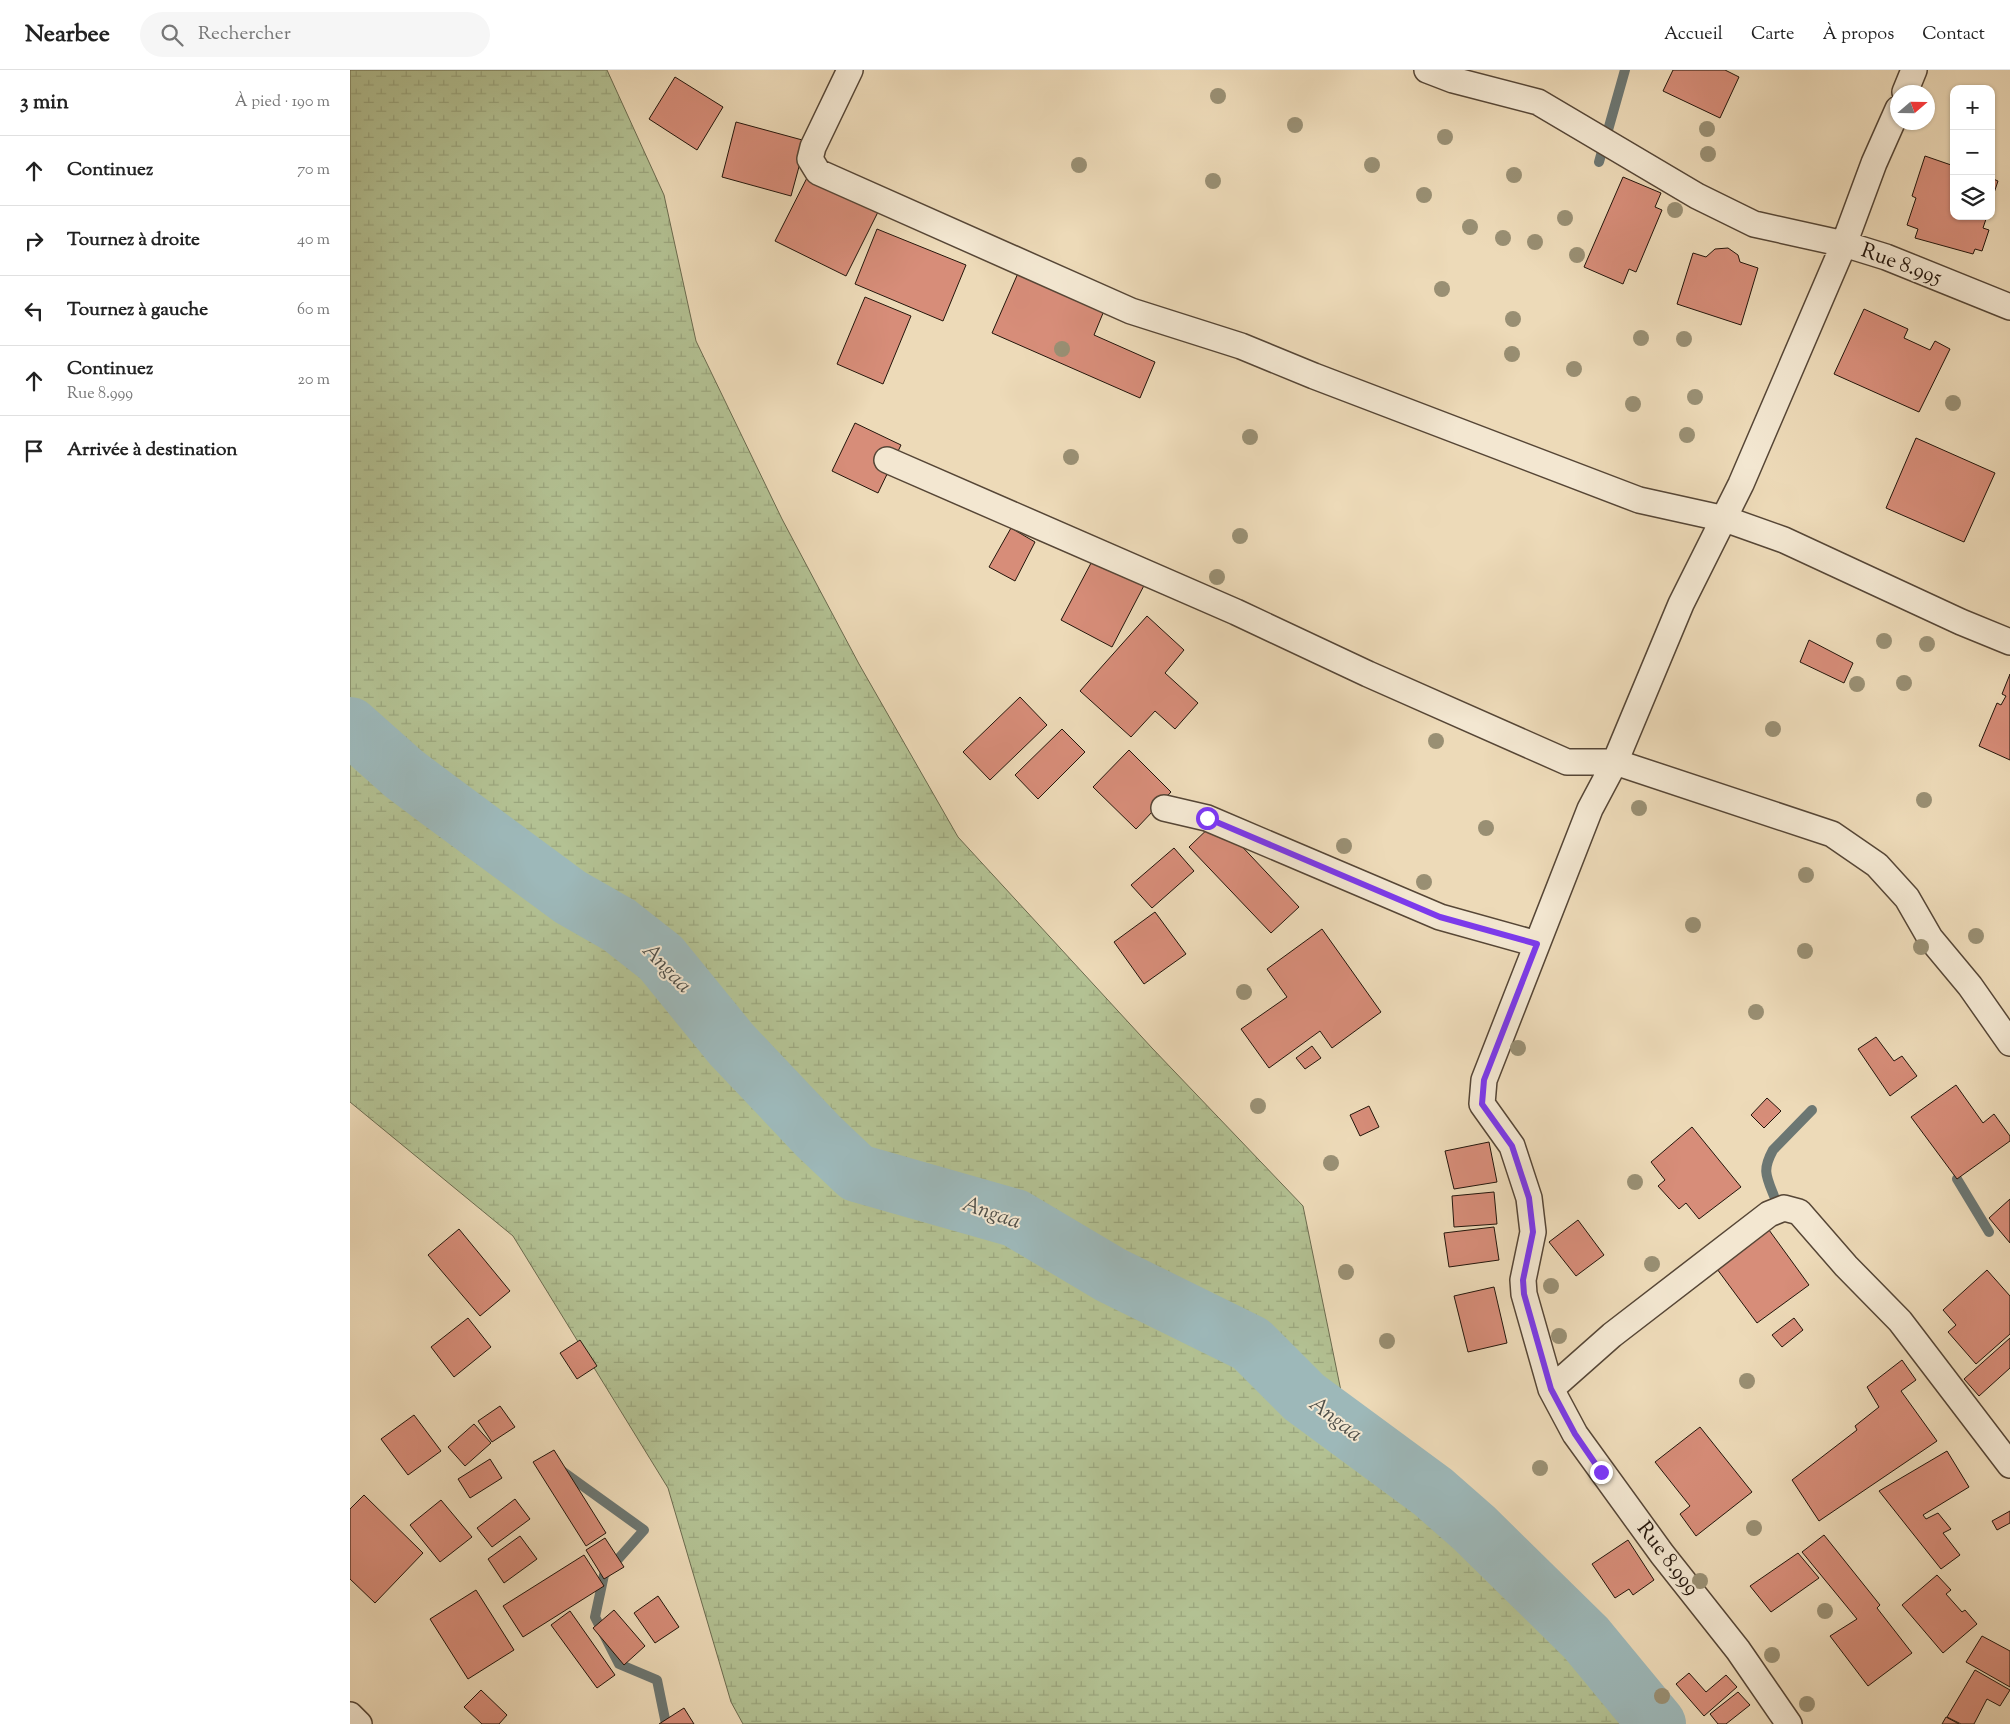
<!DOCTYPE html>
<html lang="fr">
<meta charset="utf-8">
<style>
body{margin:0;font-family:"Sorts Mill Goudy",serif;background:#f6f6f6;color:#222}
.controls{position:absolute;right:15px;top:15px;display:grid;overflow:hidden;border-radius:10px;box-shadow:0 1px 4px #0004}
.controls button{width:45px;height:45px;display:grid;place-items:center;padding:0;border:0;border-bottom:1px solid #e0e0e0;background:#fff;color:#222;font:25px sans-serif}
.compass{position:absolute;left:1540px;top:15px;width:45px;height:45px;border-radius:50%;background:#fff;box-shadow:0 1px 4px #0004;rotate:70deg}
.stop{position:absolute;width:15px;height:15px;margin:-11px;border:4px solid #7c3aed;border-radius:50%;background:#fff}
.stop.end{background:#7c3aed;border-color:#fff;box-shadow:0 1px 5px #0008}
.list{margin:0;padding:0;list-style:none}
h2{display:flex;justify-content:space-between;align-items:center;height:65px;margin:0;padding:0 20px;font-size:21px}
h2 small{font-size:16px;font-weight:400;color:#767676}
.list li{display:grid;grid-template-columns:32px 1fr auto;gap:15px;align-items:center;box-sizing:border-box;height:70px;padding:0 20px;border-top:1px solid #e0e0e0}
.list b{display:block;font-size:19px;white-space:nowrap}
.list p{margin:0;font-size:16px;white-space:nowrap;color:#767676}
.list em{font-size:16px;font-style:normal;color:#767676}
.icon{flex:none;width:28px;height:28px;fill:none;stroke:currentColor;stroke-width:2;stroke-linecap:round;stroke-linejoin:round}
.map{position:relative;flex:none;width:1660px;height:1654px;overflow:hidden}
header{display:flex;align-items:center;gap:30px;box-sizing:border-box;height:70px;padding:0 25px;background:#fff;border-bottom:1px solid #e0e0e0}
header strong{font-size:24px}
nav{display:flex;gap:28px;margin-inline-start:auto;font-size:18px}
.search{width:350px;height:45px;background:#f6f6f6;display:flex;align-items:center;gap:12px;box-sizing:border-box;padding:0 18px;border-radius:28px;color:#767676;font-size:19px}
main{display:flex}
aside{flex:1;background:#fff}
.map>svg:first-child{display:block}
.wetland{fill:url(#wetland-marsh);stroke:#6b6b4f}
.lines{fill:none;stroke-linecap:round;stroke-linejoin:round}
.stream{stroke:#6c7773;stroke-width:10}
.river{stroke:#9db8b9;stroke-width:58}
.building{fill:#d78d79;stroke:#23150b}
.street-casing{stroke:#564636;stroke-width:28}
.street{stroke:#f3e7d1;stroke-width:25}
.tree{fill:#998f73}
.route{stroke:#7c3aed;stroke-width:6}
.labels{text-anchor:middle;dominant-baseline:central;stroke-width:4;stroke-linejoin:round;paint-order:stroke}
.street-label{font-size:21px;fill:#23150b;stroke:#f3e7d1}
.water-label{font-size:22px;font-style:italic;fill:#4e4e48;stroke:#f3e7d1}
</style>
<header>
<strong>Nearbee</strong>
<div class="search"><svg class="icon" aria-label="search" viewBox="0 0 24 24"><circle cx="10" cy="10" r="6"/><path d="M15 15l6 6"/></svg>Rechercher</div>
<nav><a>Accueil</a><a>Carte</a><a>À propos</a><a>Contact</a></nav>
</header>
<main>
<aside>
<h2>3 min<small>À pied · 190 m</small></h2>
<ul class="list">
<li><svg class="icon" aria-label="ahead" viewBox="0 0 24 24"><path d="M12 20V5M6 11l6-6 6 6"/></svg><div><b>Continuez</b></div><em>70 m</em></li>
<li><svg class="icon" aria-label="right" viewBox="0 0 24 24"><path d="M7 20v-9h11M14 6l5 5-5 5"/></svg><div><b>Tournez à droite</b></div><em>40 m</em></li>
<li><svg class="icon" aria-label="left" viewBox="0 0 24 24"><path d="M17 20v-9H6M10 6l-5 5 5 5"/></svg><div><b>Tournez à gauche</b></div><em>60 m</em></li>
<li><svg class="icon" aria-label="ahead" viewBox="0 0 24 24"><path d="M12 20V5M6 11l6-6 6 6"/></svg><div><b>Continuez</b><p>Rue 8.999</p></div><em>20 m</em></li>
<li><svg class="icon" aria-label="arrive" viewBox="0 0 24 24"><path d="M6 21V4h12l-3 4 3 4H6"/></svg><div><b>Arrivée à destination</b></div></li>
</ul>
</aside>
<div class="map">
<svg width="1660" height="1654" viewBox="0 0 1660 1654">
<defs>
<pattern id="wetland-marsh" width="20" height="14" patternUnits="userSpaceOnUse" patternTransform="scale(1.25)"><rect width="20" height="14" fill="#b3c193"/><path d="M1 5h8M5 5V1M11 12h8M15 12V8" fill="none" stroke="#9aa57d"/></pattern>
</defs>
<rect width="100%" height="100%" fill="#eddab8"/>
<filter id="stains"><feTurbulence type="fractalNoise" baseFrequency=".004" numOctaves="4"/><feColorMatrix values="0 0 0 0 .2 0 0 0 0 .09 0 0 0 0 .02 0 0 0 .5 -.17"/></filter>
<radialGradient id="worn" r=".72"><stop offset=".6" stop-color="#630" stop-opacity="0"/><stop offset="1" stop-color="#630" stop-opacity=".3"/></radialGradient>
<!-- wetland -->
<path class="wetland" d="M0 0H257L314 125 346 271 432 449 509 594 608 767 802 978 953 1136 999 1360 1083 1422 1124 1458 1236 1568 1307 1654H393L381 1632 318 1418 163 1166 0 1032Z"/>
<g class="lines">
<!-- stream -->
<path class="stream" d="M1249 92 1275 0
M1607 1109 1639 1162
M1424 1126C1416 1106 1412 1100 1423 1080L1462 1040
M212 1401 294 1460 254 1505 245 1547 269 1594 307 1610 316 1654"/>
<!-- river -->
<path class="river" d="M0 656 54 704 90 731 220 827 269 855 311 888 381 974 468 1066 507 1103 665 1148 761 1205 901 1274 954 1327 1083 1422 1124 1458 1236 1568 1307 1654"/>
</g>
<!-- building -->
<path class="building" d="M1323 0H1375L1389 7 1370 48 1313 21Z
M325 7 373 37 347 80 299 49Z
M386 52 456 71 441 126 372 107Z
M1575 86 1604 96V146H1637L1633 158 1639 160 1632 181 1625 179 1623 184 1565 168 1568 159 1557 155 1566 128 1562 126Z
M464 94 534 130 496 206 425 171Z
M1273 107 1311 123 1305 137 1312 140 1286 202 1279 199 1273 214 1234 197Z
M1641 108 1648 111 1641 132Z
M527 159 616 195 593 251 505 214Z
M1378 178 1388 185 1390 192 1408 198 1391 255 1327 234 1343 183 1356 187 1365 179Z
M672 194 758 231 744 265 805 292 790 328 642 263Z
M515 227 561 246 533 314 487 294Z
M1514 239 1558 259 1554 268 1580 280 1585 271 1600 279 1569 342 1484 304Z
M505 353 551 375 528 423 482 401Z
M1566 368 1645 403 1614 472 1536 438Z
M661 458 685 472 665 511 639 497Z
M749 478 800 504 762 577 711 550Z
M797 546 834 580 815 603 848 633 825 659 805 641 781 667 730 621Z
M1459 570 1503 593 1494 613 1450 592Z
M1660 604V690L1629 676 1647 633 1651 635 1656 626 1652 624Z
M670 627 697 655 640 710 613 682Z
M712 659 735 682 688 729 665 705Z
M779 680 821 722 786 759 743 717Z
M867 750 949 837 921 863 839 777Z
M824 778 844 801 802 838 781 815Z
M805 842 836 884 794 914 764 872Z
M972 859 1031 942 982 978 970 961 919 998 891 959 937 927 917 899Z
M1526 967 1544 991 1552 986 1567 1006 1540 1026 1508 979Z
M962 976 971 988 955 999 946 988Z
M1606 1015 1633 1053 1644 1044 1660 1066V1071L1607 1109 1561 1047Z
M1417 1028 1431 1041 1414 1058 1401 1045Z
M1019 1036 1029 1057 1010 1066 1000 1045Z
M1342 1057 1391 1117 1349 1149 1336 1133 1329 1139 1308 1116 1315 1110 1301 1092Z
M1139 1072 1147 1112 1104 1119 1095 1081Z
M1144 1122 1147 1154 1104 1157 1102 1126Z
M1660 1129V1173L1639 1148Z
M1228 1150 1254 1185 1226 1206 1199 1172Z
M1144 1157 1149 1190 1099 1197 1094 1163Z
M109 1159 160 1221 130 1246 78 1185Z
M1419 1160 1459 1215 1407 1253 1367 1199Z
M1637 1200 1660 1226V1264L1626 1294 1598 1262 1606 1255 1593 1240Z
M1144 1217 1157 1273 1118 1282 1104 1226Z
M118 1248 141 1277 104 1307 81 1277Z
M1444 1248 1453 1260 1432 1277 1422 1265Z
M1660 1268V1298L1629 1326 1614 1309Z
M230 1270 247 1296 227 1309 210 1283Z
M1552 1290 1566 1310 1551 1321 1587 1371 1469 1451 1442 1410 1507 1360 1505 1356 1529 1337 1517 1317Z
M150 1336 165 1357 142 1372 128 1351Z
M64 1345 91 1381 58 1405 31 1369Z
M124 1354 141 1373 115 1396 98 1377Z
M1350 1357 1402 1422 1346 1466 1330 1444 1340 1436 1305 1392Z
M204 1380 256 1463 236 1476 183 1392Z
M1597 1381 1619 1417 1573 1445 1576 1449 1588 1443 1601 1459 1593 1463 1610 1485 1591 1499 1529 1421Z
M140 1389 152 1408 120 1428 108 1409Z
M14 1425 73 1483 25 1533 0 1509V1439Z
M165 1429 180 1449 142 1477 127 1458Z
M91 1430 122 1467 90 1492 60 1455Z
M1660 1441V1453L1647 1460 1642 1451Z
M1474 1465 1530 1535 1527 1538 1562 1583 1518 1616 1480 1566 1507 1549 1452 1482Z
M170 1466 187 1489 154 1513 138 1489Z
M255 1468 274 1497 254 1509 236 1480Z
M1278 1470 1304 1510 1283 1525 1279 1519 1265 1528 1242 1494Z
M1448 1483 1469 1508 1421 1542 1400 1516Z
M234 1485 254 1516 173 1567 153 1536Z
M1587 1505 1601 1520 1596 1524 1612 1542 1615 1540 1627 1554 1593 1583 1552 1535Z
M126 1520 164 1580 118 1609 80 1549Z
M308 1526 329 1557 305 1573 284 1543Z
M264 1540 295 1576 274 1595 243 1558Z
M220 1541 265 1605 247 1618 201 1555Z
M1632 1566 1660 1581V1617L1616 1592Z
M1625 1600 1660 1620 1650 1636 1637 1629 1624 1654H1611L1597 1647Z
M1339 1603 1356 1622 1376 1605 1387 1617 1354 1646 1326 1614Z
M131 1620 157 1645 149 1654H132L114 1637Z
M1388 1622 1400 1635 1376 1654H1368L1360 1644Z
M334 1638 344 1654H309Z
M1596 1647 1609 1654H1592Z"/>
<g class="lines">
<defs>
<path id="street" d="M500 0 463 77 460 89 468 102 781 241 891 276 964 306 1289 430 1375 449 1434 470 1611 552 1660 572
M1077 0 1103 10 1188 32 1347 126 1404 154 1494 174 1391 414 1331 534 1265 692 1240 739 1134 1010 1132 1034 1162 1076 1179 1128 1183 1162 1173 1210 1174 1224 1201 1319 1225 1364 1312 1484 1388 1580 1439 1654
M1555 22 1564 0
M1548 39 1524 93 1494 174 1536 187 1660 237
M537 390 886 542 1018 604 1217 692H1265L1482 764 1527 795 1557 828 1580 868 1620 916 1660 973
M814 738 857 748 1090 847 1187 874
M1201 1319 1262 1265 1419 1144 1434 1138 1449 1142 1496 1196 1550 1251 1660 1395
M0 1645 9 1654"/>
</defs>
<!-- street casing -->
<use href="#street" class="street-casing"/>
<!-- street -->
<use href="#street" class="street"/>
</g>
<!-- trees -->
<g class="tree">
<circle cx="868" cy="26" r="8"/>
<circle cx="945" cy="55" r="8"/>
<circle cx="1357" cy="59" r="8"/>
<circle cx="1095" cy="67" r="8"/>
<circle cx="1358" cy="84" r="8"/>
<circle cx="729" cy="95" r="8"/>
<circle cx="1022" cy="95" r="8"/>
<circle cx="1164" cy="105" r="8"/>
<circle cx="863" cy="111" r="8"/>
<circle cx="1074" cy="125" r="8"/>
<circle cx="1325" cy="140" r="8"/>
<circle cx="1215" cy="148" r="8"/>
<circle cx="1120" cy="157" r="8"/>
<circle cx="1153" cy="168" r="8"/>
<circle cx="1185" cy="172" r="8"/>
<circle cx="1227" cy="185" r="8"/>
<circle cx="1092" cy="219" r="8"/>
<circle cx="1163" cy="249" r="8"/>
<circle cx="1291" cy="268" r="8"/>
<circle cx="1334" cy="269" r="8"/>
<circle cx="712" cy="279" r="8"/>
<circle cx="1162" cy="284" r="8"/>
<circle cx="1224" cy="299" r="8"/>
<circle cx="1345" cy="327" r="8"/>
<circle cx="1603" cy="333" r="8"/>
<circle cx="1283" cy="334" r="8"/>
<circle cx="1337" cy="365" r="8"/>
<circle cx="900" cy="367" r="8"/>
<circle cx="721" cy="387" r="8"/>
<circle cx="890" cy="466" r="8"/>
<circle cx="867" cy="507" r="8"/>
<circle cx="1534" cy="571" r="8"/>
<circle cx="1577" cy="574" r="8"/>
<circle cx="1554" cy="613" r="8"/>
<circle cx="1507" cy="614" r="8"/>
<circle cx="1423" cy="659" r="8"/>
<circle cx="1086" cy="671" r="8"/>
<circle cx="1574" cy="730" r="8"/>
<circle cx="1289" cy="738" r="8"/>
<circle cx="1136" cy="758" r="8"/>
<circle cx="994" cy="776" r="8"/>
<circle cx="1456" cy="805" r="8"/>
<circle cx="1074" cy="812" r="8"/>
<circle cx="1343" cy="855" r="8"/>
<circle cx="1626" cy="866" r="8"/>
<circle cx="1571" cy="877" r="8"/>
<circle cx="1455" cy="881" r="8"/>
<circle cx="894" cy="922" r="8"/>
<circle cx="1406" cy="942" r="8"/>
<circle cx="1168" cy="978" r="8"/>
<circle cx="908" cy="1036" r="8"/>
<circle cx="981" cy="1093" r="8"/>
<circle cx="1285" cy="1112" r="8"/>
<circle cx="1302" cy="1194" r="8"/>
<circle cx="996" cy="1202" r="8"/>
<circle cx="1201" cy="1216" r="8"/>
<circle cx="1209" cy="1266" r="8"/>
<circle cx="1037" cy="1271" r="8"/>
<circle cx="1397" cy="1311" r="8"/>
<circle cx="1190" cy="1398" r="8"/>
<circle cx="1404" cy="1458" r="8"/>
<circle cx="1350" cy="1511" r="8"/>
<circle cx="1475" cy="1541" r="8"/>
<circle cx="1422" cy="1585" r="8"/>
<circle cx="1312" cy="1626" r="8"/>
<circle cx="1457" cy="1634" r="8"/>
</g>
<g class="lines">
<!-- route -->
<path class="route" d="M857 748 1090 847 1187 874 1134 1010 1132 1034 1162 1076 1179 1128 1183 1162 1173 1210 1174 1224 1201 1319 1225 1364 1251 1402"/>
</g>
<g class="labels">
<!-- street labels -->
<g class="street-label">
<text transform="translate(1551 195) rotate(20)">Rue 8.995</text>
<text transform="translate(1317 1489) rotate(52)">Rue 8.999</text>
</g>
<!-- water labels -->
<g class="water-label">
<text transform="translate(316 899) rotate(46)">Angaa</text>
<text transform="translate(641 1144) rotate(19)">Angaa</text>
<text transform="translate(985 1350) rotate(37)">Angaa</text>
</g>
</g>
<rect width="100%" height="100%" filter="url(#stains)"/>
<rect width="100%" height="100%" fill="url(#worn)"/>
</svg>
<div class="controls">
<button>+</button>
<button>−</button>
<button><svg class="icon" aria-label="layers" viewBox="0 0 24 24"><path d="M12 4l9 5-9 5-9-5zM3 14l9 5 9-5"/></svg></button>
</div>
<svg class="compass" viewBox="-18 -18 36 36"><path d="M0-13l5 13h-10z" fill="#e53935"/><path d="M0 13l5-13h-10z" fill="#767676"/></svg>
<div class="stop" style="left:857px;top:748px"></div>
<div class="stop end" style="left:1251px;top:1402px"></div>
</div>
</main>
